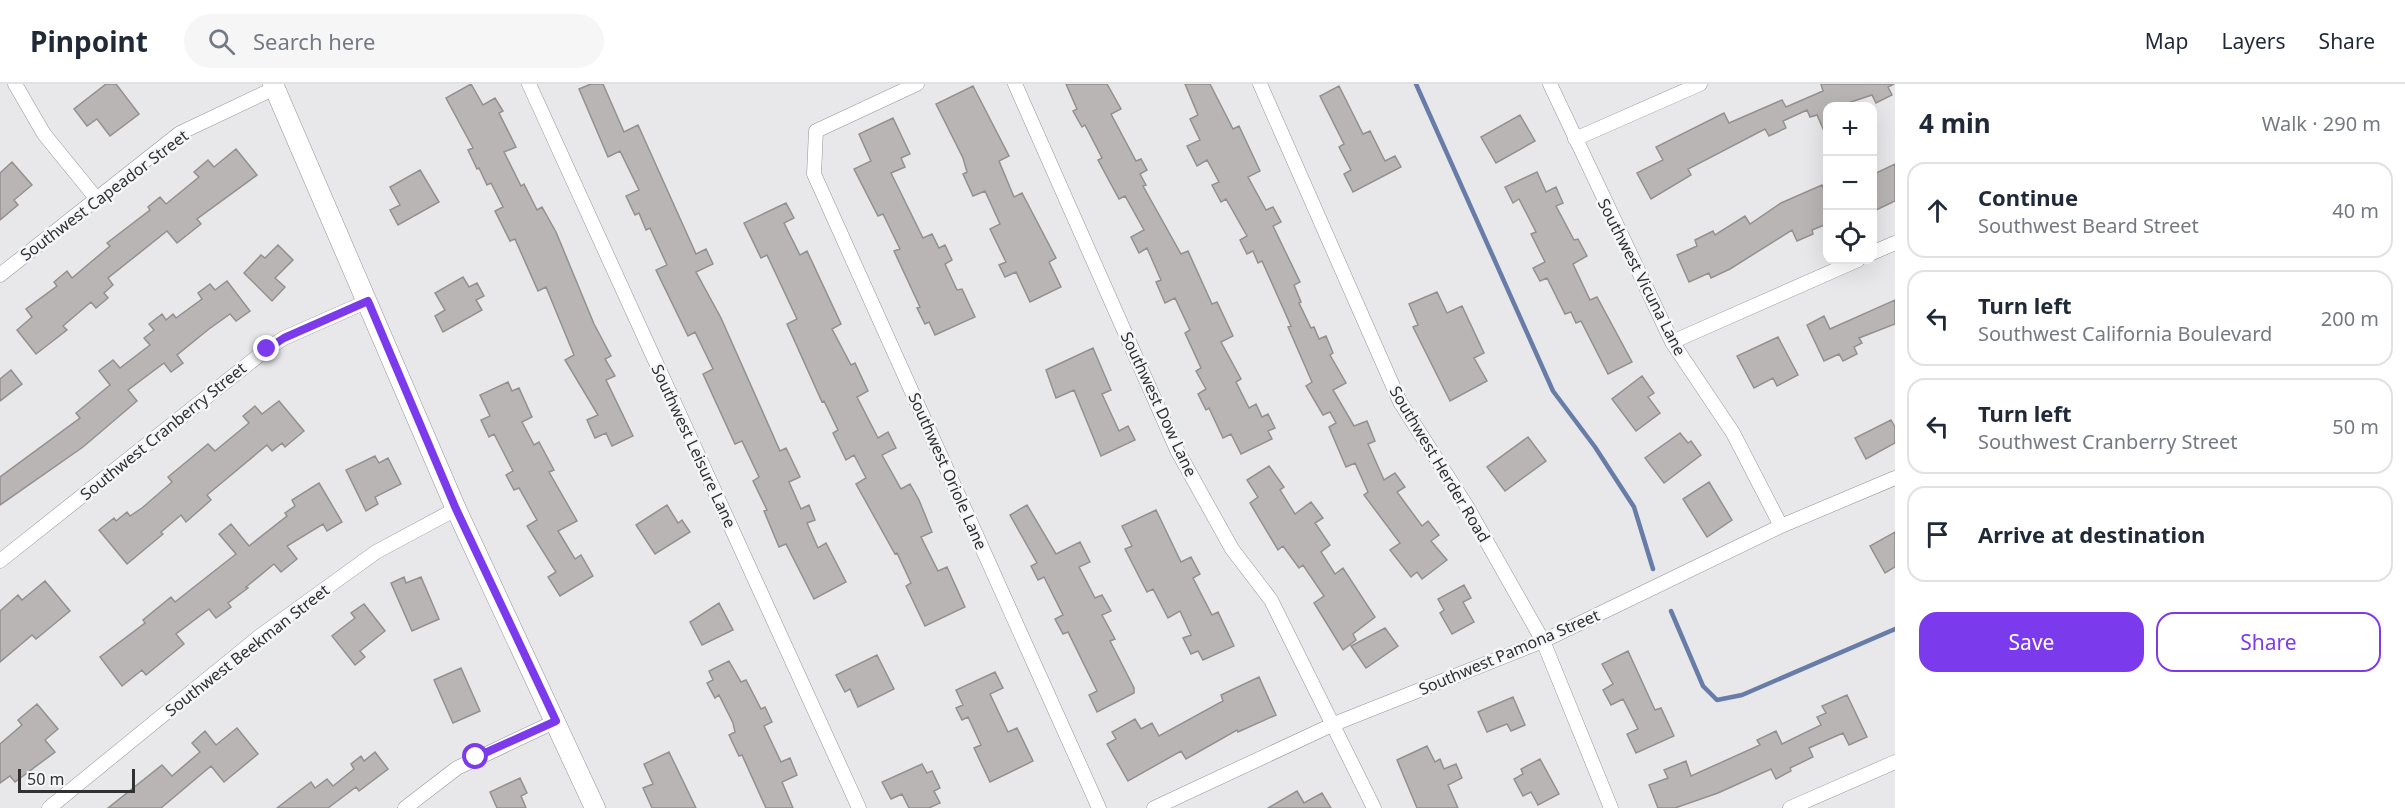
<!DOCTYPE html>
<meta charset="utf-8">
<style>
body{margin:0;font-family:"Noto Sans",sans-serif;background:#f6f6f7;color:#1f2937}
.controls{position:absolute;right:18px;top:18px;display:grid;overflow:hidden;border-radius:12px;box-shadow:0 6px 24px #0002}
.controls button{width:54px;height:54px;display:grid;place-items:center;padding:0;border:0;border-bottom:2px solid #e0e1e3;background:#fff;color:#1f2937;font:30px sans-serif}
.scale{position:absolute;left:18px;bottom:15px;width:117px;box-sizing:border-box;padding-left:6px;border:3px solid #313132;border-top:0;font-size:16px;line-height:21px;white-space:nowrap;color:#313132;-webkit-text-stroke:4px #f5f6f9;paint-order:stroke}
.stop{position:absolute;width:18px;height:18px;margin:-14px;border:4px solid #7c3aed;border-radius:50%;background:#fff}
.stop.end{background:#7c3aed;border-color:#fff;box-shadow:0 2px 6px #0008}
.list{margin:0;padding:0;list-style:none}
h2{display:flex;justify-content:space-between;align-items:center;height:78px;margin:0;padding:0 24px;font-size:26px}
h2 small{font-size:20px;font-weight:400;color:#747a83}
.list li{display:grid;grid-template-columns:39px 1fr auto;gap:18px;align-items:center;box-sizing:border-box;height:96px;margin:0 12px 12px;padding:0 12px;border:2px solid #e0e1e3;border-radius:18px}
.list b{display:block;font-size:22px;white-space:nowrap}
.list p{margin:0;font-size:20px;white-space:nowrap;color:#747a83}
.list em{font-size:20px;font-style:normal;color:#747a83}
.actions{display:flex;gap:12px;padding:18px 24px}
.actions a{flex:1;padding:14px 0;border:2px solid #7c3aed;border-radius:18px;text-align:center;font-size:21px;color:#7c3aed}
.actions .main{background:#7c3aed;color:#fff}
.icon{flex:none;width:33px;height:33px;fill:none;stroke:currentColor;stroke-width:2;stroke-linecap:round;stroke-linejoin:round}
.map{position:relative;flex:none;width:1895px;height:724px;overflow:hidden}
header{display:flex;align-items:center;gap:36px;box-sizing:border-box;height:84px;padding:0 30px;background:#fff;border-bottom:2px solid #e0e1e3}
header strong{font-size:28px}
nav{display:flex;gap:33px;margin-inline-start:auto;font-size:21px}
.search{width:420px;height:54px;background:#f6f6f7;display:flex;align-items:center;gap:15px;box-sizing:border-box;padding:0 21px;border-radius:33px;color:#747a83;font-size:22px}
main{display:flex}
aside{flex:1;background:#fff}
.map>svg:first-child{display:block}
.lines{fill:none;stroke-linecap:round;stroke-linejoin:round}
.stream{stroke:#687ca8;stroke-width:4.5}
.building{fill:#b8b5b4;stroke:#93908f;stroke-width:1.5}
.street-casing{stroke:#949497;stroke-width:15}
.secondary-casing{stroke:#949497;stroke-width:21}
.street{stroke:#fff;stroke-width:14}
.secondary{stroke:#fff;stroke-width:20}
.route{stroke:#7c3aed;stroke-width:8}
.labels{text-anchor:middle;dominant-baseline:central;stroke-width:5;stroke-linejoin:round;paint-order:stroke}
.street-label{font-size:16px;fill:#313132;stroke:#f5f6f9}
</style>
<header>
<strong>Pinpoint</strong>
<div class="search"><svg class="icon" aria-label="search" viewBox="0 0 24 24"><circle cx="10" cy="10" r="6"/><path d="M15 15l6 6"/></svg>Search here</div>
<nav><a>Map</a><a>Layers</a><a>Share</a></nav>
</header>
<main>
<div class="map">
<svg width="1895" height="724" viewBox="0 0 1895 724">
<rect width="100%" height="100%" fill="#e8e8eb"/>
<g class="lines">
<!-- stream -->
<path class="stream" d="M1416 0 1553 307 1595 363 1634 423 1653 485
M1671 527 1703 602 1717 616 1742 611 1895 545"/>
</g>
<!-- building -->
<path class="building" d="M106 0H116L139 30 110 52 97 35 87 42 74 25Z
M471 0 483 21 495 14 503 27 499 29 516 63 504 68 521 102 524 100 537 126 542 123 556 148 594 240 611 272 605 275 615 292 606 296 633 352 612 362 606 349 595 354 587 336 598 331 565 276 574 271 546 203 538 207 515 155 510 157 495 127 503 123 491 99 487 101 479 84 477 85 468 66 473 64 446 14Z
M591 0H603L624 48 638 41 696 170 706 165 713 180 696 188 721 234 780 367 786 364 800 393 789 398 801 425 809 421 815 436 807 439 818 464 826 459 846 498 814 515 786 460 779 463 764 427 767 426 753 397 759 393 742 357 735 360 703 290 713 285 695 248 688 252 656 186 667 181 650 144 646 146 639 129 635 131 626 112 639 106 620 67 608 73 579 5Z
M1066 0H1107L1121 25 1111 30 1136 77 1141 75 1147 86 1140 90 1146 101 1143 102 1181 170 1188 167 1212 220 1217 218 1233 252 1221 258 1241 295 1236 298 1249 324 1256 320 1262 333 1268 330 1275 344 1268 347 1272 355 1241 370 1231 350 1223 354 1209 324 1206 326 1198 310 1206 305 1196 287 1201 284 1185 249 1190 246 1175 214 1165 219 1156 198 1161 196 1147 164 1139 169 1131 153 1144 146 1125 112 1119 115 1098 76 1102 74 1085 41 1082 43 1073 27 1077 25Z
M1185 0H1210L1233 45 1239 42 1260 87 1248 93 1266 126 1273 123 1281 138 1273 142 1300 198 1294 201 1301 218 1299 219 1311 244 1314 243 1319 255 1326 252 1333 269 1330 271 1346 299 1333 306 1354 342 1367 337 1375 357 1368 360 1384 396 1395 389 1405 403 1397 408 1422 442 1428 437 1439 451 1431 457 1447 476 1422 495 1417 488 1411 493 1390 466 1400 459 1364 411 1368 408 1355 379 1346 383 1329 343 1336 339 1330 328 1323 331 1306 302 1312 298 1288 243 1291 242 1262 177 1258 179 1253 167 1247 170 1240 156 1247 152 1226 115 1221 118 1212 101 1219 98 1207 76 1197 82 1187 62 1200 56 1190 35 1198 31Z
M1821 0H1894L1888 3 1892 11 1876 19 1872 11 1839 22H1827V54L1817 31 1810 33 1807 26 1783 37 1786 44 1769 52 1765 45 1688 85 1691 91 1651 115 1637 89 1663 76 1656 63 1724 29 1729 39 1782 16 1786 23 1823 7Z
M973 2 1009 72 999 77 1014 113 1022 109 1056 174 1049 178 1061 203 1030 218 1016 188 1005 193 999 181 1006 178 990 145 1000 140 985 107 973 112 963 90 967 88 963 74 936 20Z
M1339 2 1363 50 1370 47 1385 77 1395 72 1401 83 1353 108 1344 90 1351 86 1339 63 1344 60 1320 12Z
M1520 31 1535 57 1496 79 1481 53Z
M893 34 910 70 901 74 905 83 891 89 923 154 932 150 939 164 945 161 952 176 945 180 957 206 962 205 975 233 935 251 929 238 925 240 917 224 920 223 894 167 900 165 883 130 878 132 854 85 871 77 859 50Z
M236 65 257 91 197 135 201 140 177 159 167 147 108 194 113 201 104 209 108 214 96 224 91 218 63 242 67 246 36 270 17 246 32 233 26 225 57 202 54 198 67 187 72 194 110 162 107 159 150 126 148 123 160 113 166 120 199 93 194 88 208 76 214 83Z
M12 78 32 101 14 116 18 121 0 136V89Z
M1895 80V117L1872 128V91Z
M420 86 439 118 398 141 390 126 400 121 390 103Z
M1537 88 1546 108 1556 103 1563 119 1556 122 1574 156 1578 155 1587 172 1573 180 1590 216 1597 213 1632 278 1608 290 1581 237 1576 239 1571 228 1565 230 1547 194 1540 197 1533 184 1545 178 1531 150 1536 148 1519 115 1513 119 1505 103Z
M1822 101 1827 114V140L1812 146 1813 150 1797 157 1792 146 1730 185 1711 194 1709 189 1689 198 1677 171 1697 162 1695 156 1713 147 1715 151 1745 132 1750 140 1781 119Z
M786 119 794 134 784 139 800 171 807 167 841 240 832 245 851 281 855 279 868 307 857 313 878 354 888 348 896 364 882 371 901 405 910 400 919 416 932 448 921 453 938 487 947 483 965 523 925 542 906 502 911 499 897 469 895 470 856 400 866 394 854 371 846 376 833 349 838 346 824 317 822 318 787 240 797 235 767 171 761 174 744 139Z
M278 161 293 176 275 194 285 203 272 217 244 189 261 171 265 174Z
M463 193 469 203 477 199 484 212 476 216 482 226 443 248 435 232 445 226 435 209Z
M227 197 250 227 236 237 230 230 209 245 177 271 183 279 171 288 164 279 128 306 137 317 83 363 0 421V393L80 334 76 329 110 301 99 287 113 276 120 284 150 261 144 254 154 246 149 240 162 230 166 236 173 230 176 234 202 215 198 209 210 200 215 206Z
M1437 208 1447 229 1462 222 1484 269 1474 274 1487 297 1450 317 1413 243 1418 241 1409 220Z
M1895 216V240L1859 254 1862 259 1854 263 1857 270 1843 277 1839 270 1824 277 1807 241 1824 232 1830 245Z
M1778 253 1798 291 1777 302 1773 294 1754 304 1737 272Z
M1093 264 1111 306 1102 310 1119 347 1128 342 1135 356 1101 372 1074 306 1056 314 1046 286Z
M11 286 22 300 0 317V295Z
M1642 292 1654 309 1648 313 1660 329 1636 347 1612 315Z
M508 298 512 307 519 304 532 333 522 338 534 361 539 358 554 386 549 388 577 437 558 447 575 475 581 471 593 492 560 512 548 493 556 488 527 442 537 436 519 404 514 406 506 391 513 387 494 350 489 353 481 336 490 332 480 311Z
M279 317 304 347 285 363 282 359 272 367 267 361 207 411 211 416 186 438 181 431 161 448 163 450 127 480 99 446 114 434 116 437 127 428 130 432 142 424 172 398 168 393 208 360 215 367 249 339 243 332 255 322 262 330Z
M1891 336 1895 343V359L1866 375 1855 354Z
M1680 349 1688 359 1691 357 1701 371 1664 399 1645 374Z
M1528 353 1546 377 1505 407 1487 383Z
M375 372 379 379 388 374 401 400 375 413 378 420 366 427 346 386Z
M1269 382 1284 403 1280 406 1295 430 1311 418 1323 434 1315 439 1330 461 1321 468 1335 490 1343 484 1375 533 1353 550 1356 556 1343 566 1314 519 1324 512 1303 481 1299 484 1283 462 1278 466 1250 419 1258 413 1247 396Z
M1709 398 1732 436 1707 453 1683 415Z
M319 399 342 438 327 447 323 440 287 462 297 475 281 488 274 480 246 503 248 504 228 519 231 523 216 534 209 525 176 550 184 560 146 591 142 586 122 602 100 573 145 539 143 536 171 513 175 518 236 470 219 450 231 440 249 462 287 432 285 429 295 422 292 416Z
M667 421 678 439 682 436 690 448 655 470 636 441Z
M1027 421 1056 470 1080 458 1090 478 1079 483 1095 514 1102 511 1111 527 1102 531 1115 555 1110 557 1134 604V609L1097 628 1089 611 1097 607 1068 548 1063 550 1055 535 1063 531 1044 493 1038 496 1031 482 1037 479 1010 431Z
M1156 426 1181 478 1191 473 1200 490 1193 494 1212 531 1218 528 1234 562 1203 576 1198 567 1191 570 1183 554 1191 551 1180 527 1168 534 1153 505 1147 508 1125 465 1132 462 1122 442Z
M1895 448V483L1885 489 1870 462Z
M404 493 406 499 421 493 439 535 412 547 391 499Z
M45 497 70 527 36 555 32 551 0 578V527L18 511 22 516Z
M1464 501 1471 514 1463 518 1474 538 1452 550 1440 529 1444 526 1438 515Z
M719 519 733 546 702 561 690 538Z
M364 520 385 547 360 567 365 573 355 581 332 552 355 534 351 529Z
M1385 544 1398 562 1366 584 1351 562Z
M1628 567 1655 626 1661 624 1674 652 1636 669 1627 650 1638 645 1623 615 1611 621 1603 606 1613 600 1602 580Z
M877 571 894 605 858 623 850 605 845 608 836 591Z
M729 577 741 598 746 596 761 625 765 623 772 638 764 642 781 678 790 674 797 691 782 698 793 724H766L742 671 739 672 729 651 735 648 733 639 719 611 715 614 707 599 713 596 709 587Z
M461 584 480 627 453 639 434 596Z
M995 588 1003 604 990 610 1008 648 1017 644 1033 677 990 698 974 664 981 661 968 633 962 636 956 624 963 621 956 606Z
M1259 593 1276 631 1238 648 1237 646 1186 675 1181 667 1128 697 1107 660 1116 655 1112 648 1135 635 1141 645 1152 639 1159 652 1223 617 1221 611Z
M1847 611 1867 653 1849 661 1843 649 1809 664 1813 673 1790 684 1791 687 1776 695 1771 685 1718 709 1675 724H1658L1649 701 1668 694 1664 686 1686 677 1691 692 1760 661 1757 656 1776 647 1782 660 1821 641 1817 633 1826 629 1822 622Z
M1513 613 1525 641 1511 647 1507 640 1487 648 1478 628Z
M37 620 58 645 45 656 55 668 15 698 10 692 0 699V660L22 641 18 636Z
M237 644 258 670 224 698 211 682 161 724H108L162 681 172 692 200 668 192 659 205 647 216 661Z
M1427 662 1435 678 1440 675 1444 685 1456 680 1462 694 1448 701 1458 724H1417L1397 676Z
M375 668 388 685 359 707 356 703 328 724H277L311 698 315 704 327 695 333 702 354 685 351 680 361 672 364 677Z
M669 668 696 724H652L643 704 653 700 644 680Z
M1540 675 1559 710 1538 721 1531 708 1523 712 1514 695 1523 690 1521 685Z
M922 680 927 689 932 687 940 704 934 707 940 719 929 724H909L902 710 891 715 882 698Z
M520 694 527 709 521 712 526 724H497L490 708Z
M1297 707 1304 719 1322 709 1331 724H1268Z"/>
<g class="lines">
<defs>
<path id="street" d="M15 0 44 50 96 114
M529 0 859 724
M917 0 816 47 814 90 1099 724
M1015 0 1177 366 1232 465 1271 516 1374 724
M1260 0 1400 318 1466 421 1543 557 1611 724
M1550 0 1672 258 1733 349 1781 442
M1575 55 1700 0
M1872 169 1895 159
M0 191 180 49 275 4
M1672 258 1858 176
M0 477 267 265 284 254 368 217
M49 724 260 552 376 468 456 425
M405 724 457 684 556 637
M1154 724 1334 640 1543 557 1781 442 1895 394
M1790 724 1895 678"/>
<path id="secondary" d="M273 0 456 425 595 724"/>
</defs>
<!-- street casing -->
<use href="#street" class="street-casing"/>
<!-- secondary casing -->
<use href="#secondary" class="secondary-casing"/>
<!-- street -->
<use href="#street" class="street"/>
<!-- secondary -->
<use href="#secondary" class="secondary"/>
</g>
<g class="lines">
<!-- route -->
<path class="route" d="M267 265 284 254 368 217 456 425 556 637 476 673"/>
</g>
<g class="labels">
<!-- street labels -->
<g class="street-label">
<text transform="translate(104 111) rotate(-37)">Southwest Capeador Street</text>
<text transform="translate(1642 193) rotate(63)">Southwest Vicuna Lane</text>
<text transform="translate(1159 320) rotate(65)">Southwest Dow Lane</text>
<text transform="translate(163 347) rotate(-39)">Southwest Cranberry Street</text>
<text transform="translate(694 362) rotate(65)">Southwest Leisure Lane</text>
<text transform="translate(1440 380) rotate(59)">Southwest Herder Road</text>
<text transform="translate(948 387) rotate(66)">Southwest Oriole Lane</text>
<text transform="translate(247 566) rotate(-38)">Southwest Beekman Street</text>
<text transform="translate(1509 568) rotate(-23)">Southwest Pamona Street</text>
</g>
</g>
</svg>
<div class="controls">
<button>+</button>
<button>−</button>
<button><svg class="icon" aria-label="locate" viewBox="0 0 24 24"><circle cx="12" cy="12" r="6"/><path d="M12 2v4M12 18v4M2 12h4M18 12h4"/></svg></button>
</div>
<div class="scale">50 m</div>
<div class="stop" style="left:476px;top:673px"></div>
<div class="stop end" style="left:267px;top:265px"></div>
</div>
<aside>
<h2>4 min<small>Walk · 290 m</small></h2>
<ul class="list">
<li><svg class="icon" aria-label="ahead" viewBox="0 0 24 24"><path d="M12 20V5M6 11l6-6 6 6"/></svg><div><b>Continue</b><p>Southwest Beard Street</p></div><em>40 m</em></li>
<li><svg class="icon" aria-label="left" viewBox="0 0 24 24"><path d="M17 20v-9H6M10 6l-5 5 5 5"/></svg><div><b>Turn left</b><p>Southwest California Boulevard</p></div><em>200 m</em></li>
<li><svg class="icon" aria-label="left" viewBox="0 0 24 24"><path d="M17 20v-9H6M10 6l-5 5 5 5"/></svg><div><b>Turn left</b><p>Southwest Cranberry Street</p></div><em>50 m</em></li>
<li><svg class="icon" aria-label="arrive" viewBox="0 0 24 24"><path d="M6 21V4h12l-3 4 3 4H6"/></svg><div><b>Arrive at destination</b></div></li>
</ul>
<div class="actions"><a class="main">Save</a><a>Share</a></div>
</aside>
</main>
